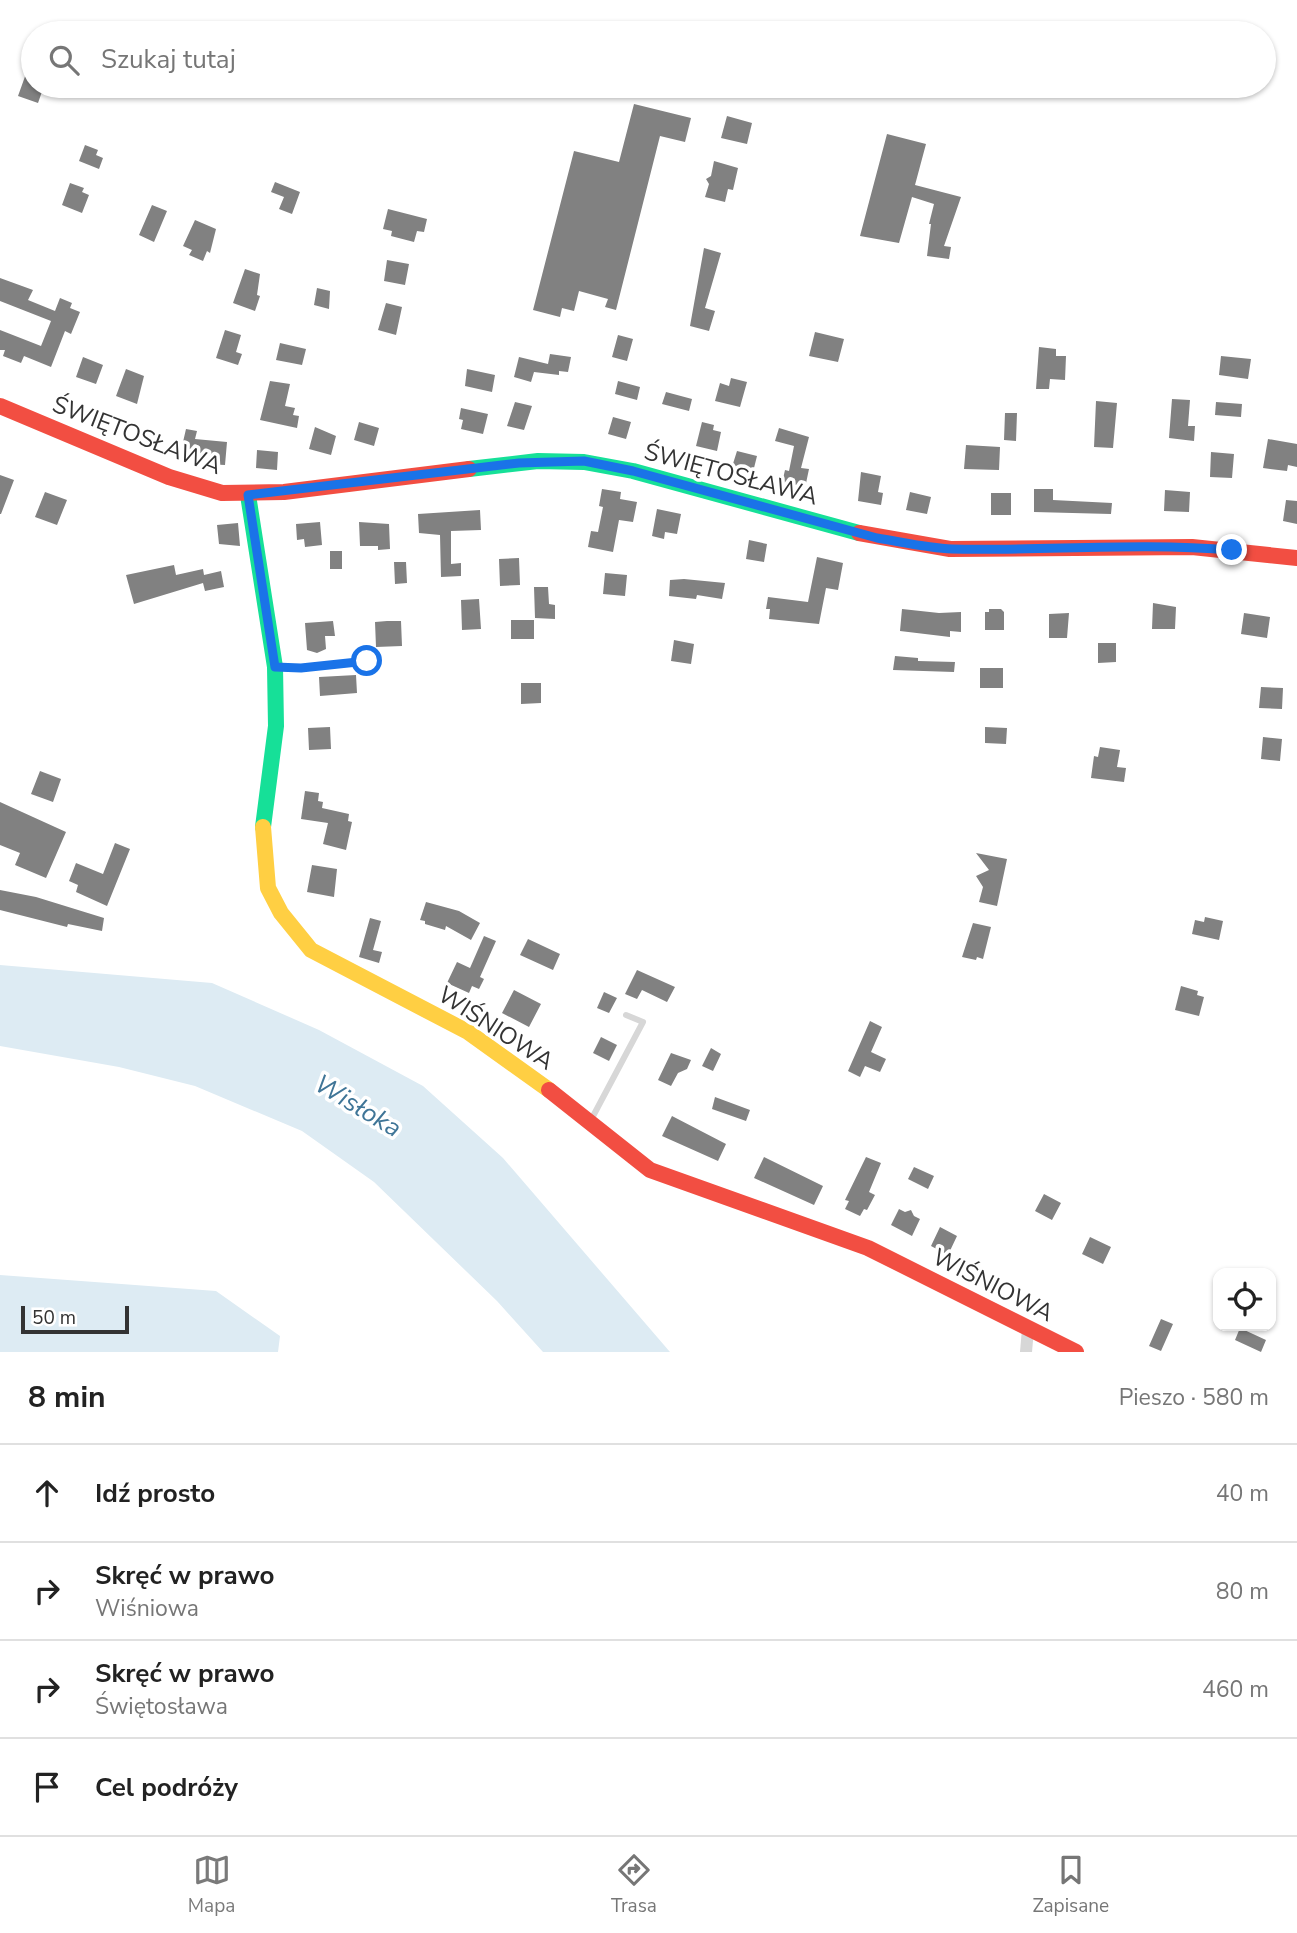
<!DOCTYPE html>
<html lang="pl">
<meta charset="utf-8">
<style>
body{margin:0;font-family:"Nunito Sans",sans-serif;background:#f6f6f6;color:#222}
.controls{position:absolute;right:21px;bottom:21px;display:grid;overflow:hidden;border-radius:14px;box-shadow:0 2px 5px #0004}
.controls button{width:63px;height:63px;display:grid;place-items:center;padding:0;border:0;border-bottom:2px solid #e0e0e0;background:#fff;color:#222;font:35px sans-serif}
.scale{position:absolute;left:21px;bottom:18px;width:108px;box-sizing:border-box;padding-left:7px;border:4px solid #333;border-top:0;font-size:19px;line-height:24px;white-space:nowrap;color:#333;-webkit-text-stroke:5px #fff;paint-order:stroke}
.stop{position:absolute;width:21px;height:21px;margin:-16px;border:5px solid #1a73e8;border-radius:50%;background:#fff}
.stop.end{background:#1a73e8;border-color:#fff;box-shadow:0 2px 7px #0008}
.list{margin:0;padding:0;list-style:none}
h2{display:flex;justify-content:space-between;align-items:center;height:91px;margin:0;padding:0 28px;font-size:30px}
h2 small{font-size:23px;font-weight:400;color:#767676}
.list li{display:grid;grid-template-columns:46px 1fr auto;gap:21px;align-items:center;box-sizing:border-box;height:98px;padding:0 28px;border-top:2px solid #e0e0e0}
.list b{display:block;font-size:26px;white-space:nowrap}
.list p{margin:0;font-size:23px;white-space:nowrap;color:#767676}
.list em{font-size:23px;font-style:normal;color:#767676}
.icon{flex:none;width:38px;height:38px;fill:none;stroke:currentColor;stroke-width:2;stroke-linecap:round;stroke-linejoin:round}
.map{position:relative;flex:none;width:1297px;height:1352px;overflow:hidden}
.search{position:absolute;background:#fff;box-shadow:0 2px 5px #0004;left:21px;right:21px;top:21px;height:77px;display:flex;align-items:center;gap:18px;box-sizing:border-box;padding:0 24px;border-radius:38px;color:#767676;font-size:26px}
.sheet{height:483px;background:#fff}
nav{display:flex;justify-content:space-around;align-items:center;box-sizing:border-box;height:98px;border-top:2px solid #e0e0e0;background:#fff;font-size:19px;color:#767676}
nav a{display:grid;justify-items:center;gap:4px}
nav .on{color:#7a7a7a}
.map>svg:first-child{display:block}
.water{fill:#ddebf3}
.building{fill:#818181}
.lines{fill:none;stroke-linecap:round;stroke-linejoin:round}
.lane{stroke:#d7d7d7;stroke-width:6}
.street{stroke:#d7d7d7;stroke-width:12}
.fast{stroke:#16e098;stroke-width:16}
.slow{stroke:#ffcf43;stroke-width:16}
.jam{stroke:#f24e42;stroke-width:16}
.route{stroke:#1a73e8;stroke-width:9}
.labels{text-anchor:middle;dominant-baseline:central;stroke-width:7;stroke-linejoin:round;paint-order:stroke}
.street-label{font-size:24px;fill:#333;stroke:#fff}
.water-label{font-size:26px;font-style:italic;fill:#3f7597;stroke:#fff}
</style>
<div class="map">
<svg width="1297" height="1352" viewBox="0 0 1297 1352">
<rect width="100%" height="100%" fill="#fff"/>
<!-- water -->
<path class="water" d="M0 965 212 983 319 1030 423 1086 503 1158 670 1352H543L497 1301 374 1182 302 1131 195 1086 119 1067 0 1046Z
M0 1275 216 1291 280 1336 278 1352H0Z"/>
<!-- building -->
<path class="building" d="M32 57 33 86H44L38 103 18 96Z
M634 104 691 118 685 142 660 136 616 310 605 307 608 299 579 291 574 311 562 308 560 317 533 310 574 151 619 162Z
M727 116 752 123 747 144 721 138Z
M887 134 926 144 915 185 961 197 944 246 951 247 949 259 927 256 931 224H929L934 204 912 197 899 243 860 236Z
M85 145 98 150 96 155 103 158 99 169 79 161Z
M714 161 738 168 733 190 728 189 725 202 705 197 709 184 706 179 711 176Z
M275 182 300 192 292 214 279 209 284 197 271 192Z
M70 183 84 188 82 192 89 195 82 213 62 205Z
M152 205 167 211 154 242 139 235Z
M388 209 427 219 424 232 417 231 414 242 391 236 392 231 383 229Z
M195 220 216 229 210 253 207 251 203 261 189 255 192 250 183 246Z
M704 248 721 253 705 308 715 311 709 331 690 326Z
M387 260 409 264 405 285 384 281Z
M245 269 260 274 257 295 260 296 255 311 233 303Z
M0 278 33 290 28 300 55 311 60 298 72 303 70 308 80 312 71 334 65 331 51 367 24 356 21 363 3 356 5 350H0V330L41 346 51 321 0 301Z
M317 288 330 291 329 309 314 305Z
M386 303 402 307 396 335 378 330Z
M225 330 241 335 236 352 242 354 238 365 216 358Z
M815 332 844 339 838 362 809 356Z
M618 335 633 339 627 361 612 357Z
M280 343 306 349 302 365 276 360Z
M1039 347 1056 349V356H1066L1065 380 1050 379 1049 389H1036Z
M550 354 571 357 568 372 559 371V375L534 372 531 382 514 377 519 357 548 364Z
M1221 356 1251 359 1248 379 1219 375Z
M83 357 103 365 96 384 76 377Z
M126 369 144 376 137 404 116 396Z
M467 369 495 375 492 392 465 386Z
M731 378 747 382 740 407 715 401 720 383 729 386Z
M270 381 290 384 285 406 295 408 293 415 299 416 297 428 260 420Z
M618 381 640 387 637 400 615 394Z
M666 392 692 399 689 411 662 404Z
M1172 399 1190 400 1188 426H1195L1194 441 1169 438Z
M1096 401 1117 403 1113 448 1094 447Z
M515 402 532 406 524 430 507 426Z
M1216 402 1242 404 1241 417 1215 415Z
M461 408 488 414 483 434 461 429 463 420 459 419Z
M1005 413H1017L1016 441 1004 440Z
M613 417 631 422 626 439 608 434Z
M359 422 379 428 374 446 354 440Z
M702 422 714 425 713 430 721 432 717 451 696 446Z
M315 427 336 436 331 455 309 449Z
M779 428 809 437 801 468 809 469 805 488 796 486 794 490 782 483 785 470 789 471 794 446 775 441Z
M186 429 197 431 195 439 227 442 225 465 205 464V460L180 455Z
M1268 439 1297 444V467L1288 465 1287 471 1263 468Z
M966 445 1000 447 999 470 964 469Z
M257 450 278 452 277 470 256 468Z
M737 451 757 456 752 476 731 470Z
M1211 452 1234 454 1232 478 1210 477Z
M861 472 881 476 878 492 883 493 881 505 858 501Z
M0 475 14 480 1 514H0Z
M602 489 621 492 620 499 637 502 633 522 619 520 613 552 588 547 591 531 598 532 603 507 599 506Z
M1034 489H1053V500L1112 503 1111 514 1034 512Z
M1165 490 1190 492 1189 512 1164 511Z
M45 492 67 500 57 525 35 517Z
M910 492 931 497 927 514 906 510Z
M991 493H1011V515H991Z
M1286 500 1297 501V524L1283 521Z
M657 509 681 514 677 534 665 532 664 539 652 536Z
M480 510 481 530 451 531V564L461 563V576L441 577 440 535 419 533 418 514Z
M320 522 322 545 305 547 304 539 297 540 296 524Z
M359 522 389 524 390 549 378 550V546H360Z
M238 523 240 546 219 544 217 525Z
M749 540 767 544 764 562 746 559Z
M330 551H342V569H330Z
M817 557 843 563 838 590 826 588 819 624 769 619 770 609H766L768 597 808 602Z
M519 558 520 585 500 586 499 559Z
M394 562H406L407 583 395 584Z
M174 565 176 575 203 569 204 575 221 571 224 587 205 591 203 583 134 604 126 575Z
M605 573 627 575 625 596 603 594Z
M684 579 725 583 722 599 697 595 696 599 669 596 670 580Z
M534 587H548L549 604 555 605V619L535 618Z
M479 599 481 629 462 630 461 600Z
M1153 603 1176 607 1175 629H1152Z
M902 609 939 613 961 612V632L950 631V637L900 631Z
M989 609H1001L1004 612V630H985V612H989Z
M1069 613 1067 638H1049V614Z
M1244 613 1270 617 1267 638 1241 634Z
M511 620H534V639H511Z
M333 621 335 636H325L326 649 317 653 307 650 305 623Z
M387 621H401L402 646 376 647 375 622Z
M674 640 694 644 691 664 671 661Z
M1098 643H1116V662L1098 663Z
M895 656 918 658V661L955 662 954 672 893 670Z
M980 668H1003V688H980Z
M356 675 357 693 320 696 319 677Z
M521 683H541V703L521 704Z
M1261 687 1283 688 1282 709 1259 708Z
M330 727 331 749 309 750 308 728Z
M985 727 1007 728 1006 744 985 743Z
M1263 737 1282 739 1280 761 1261 759Z
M1100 747 1120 750 1117 767 1126 768 1124 782 1091 778 1094 756 1098 757Z
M40 771 61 779 53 802 31 794Z
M305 791 319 793 318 801 323 802 322 808 349 814 348 821 352 822 346 850 323 844 328 823 301 819Z
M0 802 66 832 46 878 15 865 20 853 0 845Z
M115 843 130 849 107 906 76 892 78 885 69 881 76 863 103 874Z
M976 853 1007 859 997 906 979 902 983 887 976 876 989 870Z
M312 865 337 869 334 897 307 892Z
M0 890 36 897 104 918 102 931 68 924 67 927 0 910Z
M426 902 459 911 480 923 471 940 446 926 445 930 425 924V921L420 920Z
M1205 917 1223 921 1219 940 1192 934 1195 920 1204 922Z
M370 918 381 921 373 950 382 952 379 963 359 957Z
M973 923 991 927 983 959 977 957 976 960 962 957Z
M484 936 496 941 480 977 484 979 479 989 472 986 469 993 447 983 457 962 470 968Z
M528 939 560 954 553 970 520 955Z
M637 970 675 987 667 1002 642 990 637 999 625 994Z
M1181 986 1198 991 1197 995 1204 997 1199 1016 1175 1010Z
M514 990 541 1004 529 1027 502 1013Z
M604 992 617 998 609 1013 597 1008Z
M870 1021 882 1027 871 1052 886 1059 880 1072 865 1066 860 1077 848 1071Z
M601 1037 617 1045 609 1061 593 1053Z
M711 1048 721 1054 713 1071 702 1066Z
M671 1053 691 1060 687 1069 678 1073 671 1086 658 1080Z
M715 1097 750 1110 746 1121 712 1109Z
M672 1116 726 1144 718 1161 662 1136Z
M764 1157 823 1186 814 1205 754 1178Z
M866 1157 881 1163 869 1192 875 1195 867 1210 864 1209 860 1216 845 1209 849 1201 845 1200Z
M914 1167 934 1176 928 1189 908 1179Z
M1044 1194 1061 1203 1052 1220 1035 1211Z
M899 1209 905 1212 911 1210 914 1216 920 1219 912 1236 891 1225Z
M940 1227 957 1236 948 1255 931 1246Z
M1090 1237 1111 1247 1103 1264 1082 1254Z
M1161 1319 1173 1324 1161 1351 1149 1346Z
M1240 1328 1266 1340 1261 1352 1235 1340Z"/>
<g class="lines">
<!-- lane -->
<path class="lane" d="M277 667 301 669 367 661
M591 1120 643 1022 626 1015"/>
<!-- street -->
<path class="street" d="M1026 1352 1028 1329"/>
<!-- fast -->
<path class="fast" d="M469 469 538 461 584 462 633 471 859 533
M248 495 275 667 276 726 263 827"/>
<!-- slow -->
<path class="slow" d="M263 827 268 888 281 913 311 950 468 1032 549 1090"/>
<!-- jam -->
<path class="jam" d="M0 406 169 477 222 493 284 492 469 469
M859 533 950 549 1192 547 1297 558
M549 1090 650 1170 868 1248 1076 1352"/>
</g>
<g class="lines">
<!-- route -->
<path class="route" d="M367 661 301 668 275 667 248 495 519 463 584 461 633 471 877 538C902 542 927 548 952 549 1046 551 1139 542 1232 550"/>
</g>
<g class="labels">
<!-- street labels -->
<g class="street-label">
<text transform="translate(137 435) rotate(21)">ŚWIĘTOSŁAWA</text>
<text transform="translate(731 474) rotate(15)">ŚWIĘTOSŁAWA</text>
<text transform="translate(496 1028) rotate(33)">WIŚNIOWA</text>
<text transform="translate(993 1285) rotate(27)">WIŚNIOWA</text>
</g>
<!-- water labels -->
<g class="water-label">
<text transform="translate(358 1106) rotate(31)">Wisłoka</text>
</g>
</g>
</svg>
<div class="controls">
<button><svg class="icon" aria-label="locate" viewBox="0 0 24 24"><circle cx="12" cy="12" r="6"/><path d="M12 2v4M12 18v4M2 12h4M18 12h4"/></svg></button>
</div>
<div class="scale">50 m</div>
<div class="stop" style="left:367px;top:661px"></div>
<div class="stop end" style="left:1232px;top:550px"></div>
<div class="search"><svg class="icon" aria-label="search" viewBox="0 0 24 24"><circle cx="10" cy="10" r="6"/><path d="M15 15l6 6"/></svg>Szukaj tutaj</div>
</div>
<section class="sheet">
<h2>8 min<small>Pieszo · 580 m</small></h2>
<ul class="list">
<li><svg class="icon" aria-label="ahead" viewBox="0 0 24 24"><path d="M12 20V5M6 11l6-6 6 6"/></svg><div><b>Idź prosto</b></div><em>40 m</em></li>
<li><svg class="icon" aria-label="right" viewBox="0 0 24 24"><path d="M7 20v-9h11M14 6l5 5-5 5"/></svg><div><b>Skręć w prawo</b><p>Wiśniowa</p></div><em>80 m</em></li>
<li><svg class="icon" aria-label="right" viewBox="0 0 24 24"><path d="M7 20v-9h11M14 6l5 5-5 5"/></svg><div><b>Skręć w prawo</b><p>Świętosława</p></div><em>460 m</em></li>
<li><svg class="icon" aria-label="arrive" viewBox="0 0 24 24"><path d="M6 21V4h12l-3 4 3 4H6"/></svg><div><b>Cel podróży</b></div></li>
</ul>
</section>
<nav>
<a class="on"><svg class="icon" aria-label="map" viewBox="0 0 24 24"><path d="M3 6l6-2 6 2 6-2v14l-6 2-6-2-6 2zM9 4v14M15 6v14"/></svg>Mapa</a>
<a><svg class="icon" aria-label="directions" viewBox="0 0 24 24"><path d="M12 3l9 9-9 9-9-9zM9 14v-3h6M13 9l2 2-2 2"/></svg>Trasa</a>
<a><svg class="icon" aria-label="saved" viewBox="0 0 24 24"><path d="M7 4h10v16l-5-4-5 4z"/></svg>Zapisane</a>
</nav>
